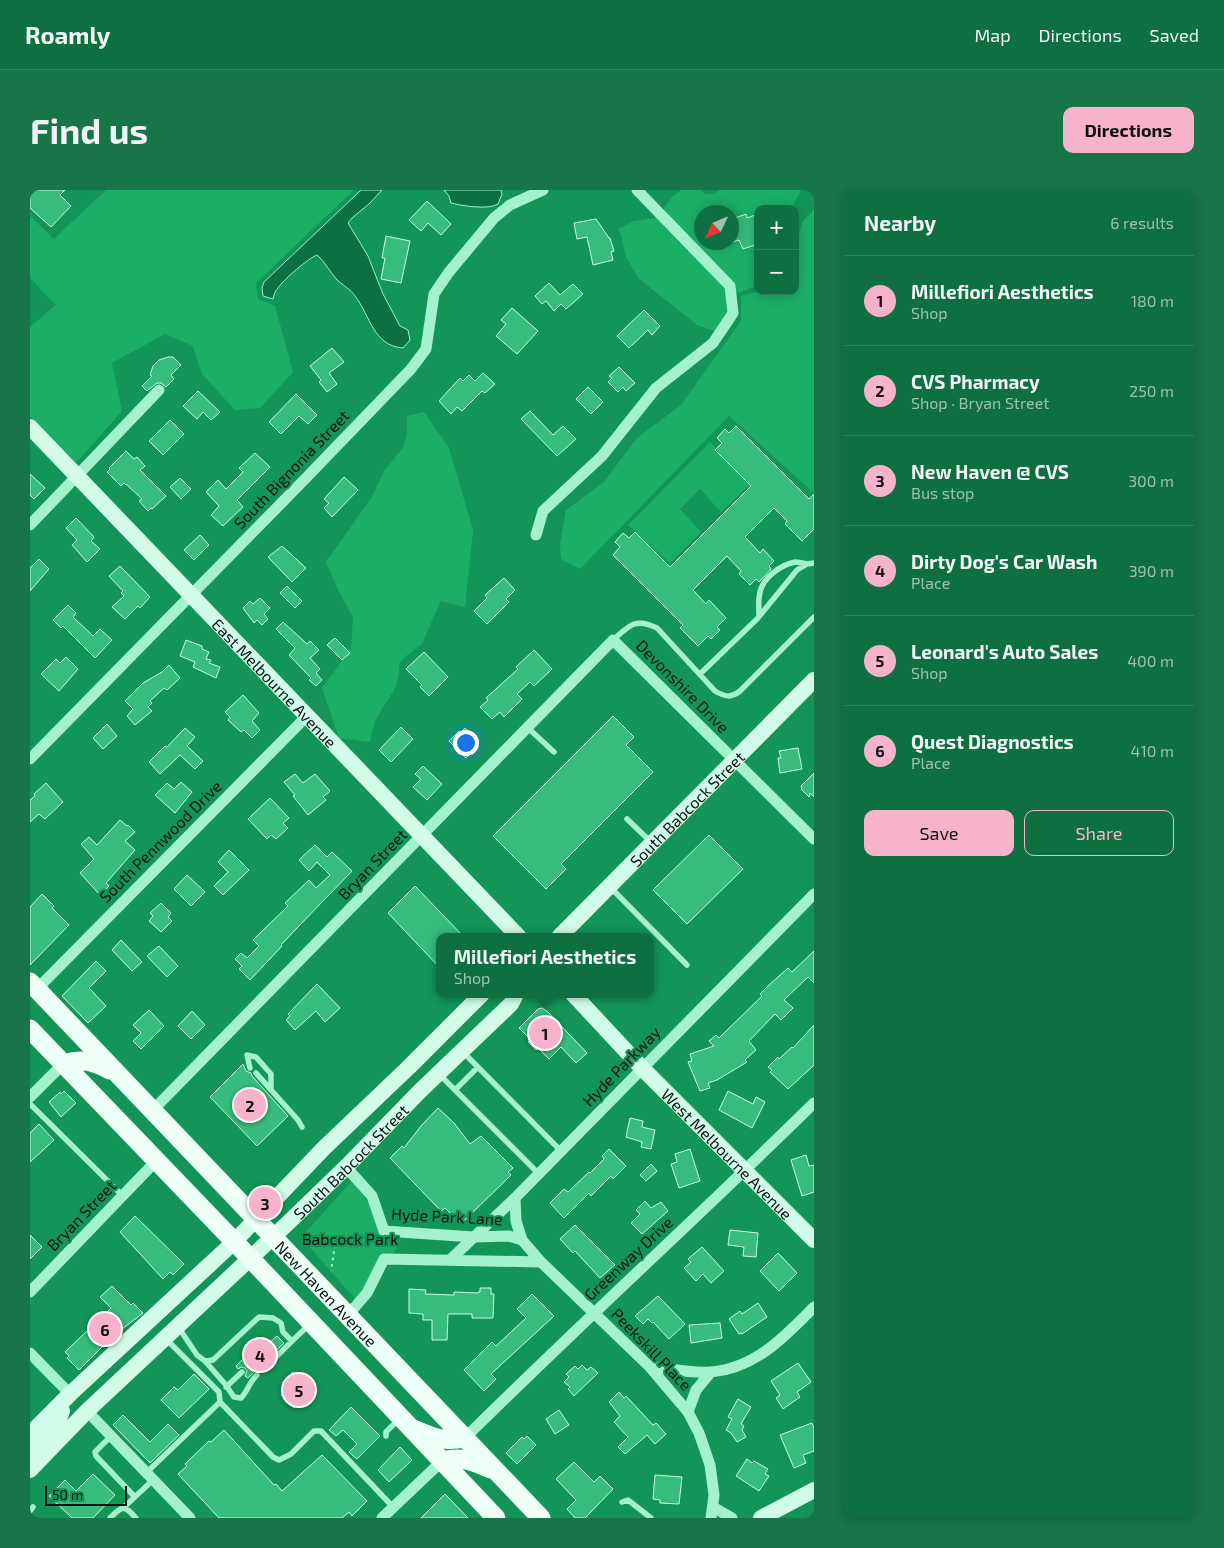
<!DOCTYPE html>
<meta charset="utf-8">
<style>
body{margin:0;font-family:"Exo 2",sans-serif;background:#177548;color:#f1f3f6}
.controls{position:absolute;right:15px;top:15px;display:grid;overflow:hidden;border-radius:10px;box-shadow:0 2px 12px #0003}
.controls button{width:45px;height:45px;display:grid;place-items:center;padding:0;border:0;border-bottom:1px solid #2e825a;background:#0e7041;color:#f1f3f6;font:25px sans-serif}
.compass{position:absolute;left:664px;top:15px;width:45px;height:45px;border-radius:50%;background:#0e7041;box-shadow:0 2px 12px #0003;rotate:226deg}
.scale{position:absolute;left:15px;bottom:12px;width:82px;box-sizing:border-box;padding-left:5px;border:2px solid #111;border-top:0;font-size:14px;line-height:18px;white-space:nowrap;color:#111;-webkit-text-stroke:4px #139557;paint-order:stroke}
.you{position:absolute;left:435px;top:552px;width:18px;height:18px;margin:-12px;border:4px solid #fff;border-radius:50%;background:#1a73e8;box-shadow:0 0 0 8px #1a73e833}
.badge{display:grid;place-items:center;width:32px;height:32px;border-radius:50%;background:#f7b3cc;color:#111;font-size:16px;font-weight:700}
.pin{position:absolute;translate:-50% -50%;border:2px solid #fff;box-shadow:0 1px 5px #0006}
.popup{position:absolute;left:406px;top:743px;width:218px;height:65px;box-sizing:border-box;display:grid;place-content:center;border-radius:10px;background:#0e7041;filter:drop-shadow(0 1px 4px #0005);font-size:16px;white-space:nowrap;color:#9bc1b1}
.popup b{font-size:19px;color:#f1f3f6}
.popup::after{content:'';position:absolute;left:50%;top:100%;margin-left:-10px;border:10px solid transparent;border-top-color:#0e7041}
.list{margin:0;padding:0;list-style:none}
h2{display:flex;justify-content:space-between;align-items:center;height:65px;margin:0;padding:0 20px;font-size:21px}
h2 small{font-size:16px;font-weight:400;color:#9bc1b1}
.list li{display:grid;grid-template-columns:32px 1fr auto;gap:15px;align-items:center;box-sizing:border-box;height:90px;padding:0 20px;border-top:1px solid #2e825a}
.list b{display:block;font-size:19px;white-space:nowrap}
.list p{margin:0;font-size:16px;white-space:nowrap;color:#9bc1b1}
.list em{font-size:16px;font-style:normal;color:#9bc1b1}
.actions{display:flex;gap:10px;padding:15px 20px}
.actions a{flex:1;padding:11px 0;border:1px solid #f7b3cc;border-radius:10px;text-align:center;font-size:18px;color:#f7b3cc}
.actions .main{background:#f7b3cc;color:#111}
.map{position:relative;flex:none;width:784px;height:1328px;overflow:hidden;border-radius:10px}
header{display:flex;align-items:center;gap:30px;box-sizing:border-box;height:70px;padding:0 25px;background:#0e7041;border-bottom:1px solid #2e825a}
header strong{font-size:24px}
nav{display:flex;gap:28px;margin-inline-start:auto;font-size:18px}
.intro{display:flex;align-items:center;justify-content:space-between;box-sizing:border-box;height:120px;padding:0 30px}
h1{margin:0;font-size:35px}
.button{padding:12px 22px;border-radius:10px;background:#f7b3cc;color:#111;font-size:18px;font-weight:700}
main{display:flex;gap:30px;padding:0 30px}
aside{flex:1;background:#0e7041;border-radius:10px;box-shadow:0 2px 12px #0003}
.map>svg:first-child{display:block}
.green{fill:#1baf66;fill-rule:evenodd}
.water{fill:#0c7141;stroke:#95f5c4}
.building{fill:#37bc7b;stroke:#cbfde4}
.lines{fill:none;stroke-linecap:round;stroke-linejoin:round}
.path{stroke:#a3f2cb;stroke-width:2;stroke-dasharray:2.5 4;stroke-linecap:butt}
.lane{stroke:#a3f2cb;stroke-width:5.5}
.street{stroke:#a3f2cb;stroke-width:11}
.secondary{stroke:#d2fce8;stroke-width:16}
.primary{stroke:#eefff8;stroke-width:19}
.labels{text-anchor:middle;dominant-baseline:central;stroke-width:4.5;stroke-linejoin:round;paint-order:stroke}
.street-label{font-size:16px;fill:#111;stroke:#139557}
.park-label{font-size:16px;fill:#111;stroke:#139557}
</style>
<header>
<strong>Roamly</strong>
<nav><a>Map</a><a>Directions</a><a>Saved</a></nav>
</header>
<div class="intro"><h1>Find us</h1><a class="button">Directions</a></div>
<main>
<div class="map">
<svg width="784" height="1328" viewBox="0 0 784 1328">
<rect width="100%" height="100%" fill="#139557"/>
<!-- green -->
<path class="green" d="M76 0H324L226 93 228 109 245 116 263 182 230 218 205 220 172 184 163 156 135 144 82 173 92 221 46 273 0 227V137L26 115 0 88V26L24 49Z
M652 0H671L675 4H685L689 0H771L761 19H728V96L707 103 705 107 706 130 695 145 667 135 608 88 596 67 592 49 588 39 604 31 627 28 643 6ZM672 22H702V52H672Z
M784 20V303L699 226 550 379 531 369 530 354 536 320 574 292 607 248 651 215 711 131V106L729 101H765V58L772 32Z
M394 222 419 258 443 340 435 417 411 411 391 455 376 466 369 474C371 498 357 508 347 528 343 535 342 544 340 552L309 548 292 498 321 459 323 427 308 400 296 372 342 307 354 281 372 259 377 246V226Z
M680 252 720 294 691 322 670 299 650 319 671 342 640 373 598 335Z
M322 991 371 1054 325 1109 271 1047Z"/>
<!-- water -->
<path class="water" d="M331 0H352L339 14 322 28 318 33 338 66 353 104 370 136 378 140 380 150 373 158C343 156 340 125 325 106 321 100 313 95 307 90 300 82 295 72 287 65 279 68 254 89 248 98 245 101 244 105 243 109L233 106 232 98 234 92Z
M414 0H471L472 4 468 14C458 20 433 16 421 13L419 6Z"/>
<!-- building -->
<path class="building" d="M0 0H35L30 5 41 16 21 37 0 18Z
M397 11 421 34 411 45 398 33 391 41 379 30Z
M716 24 717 28 728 24V54L713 59 709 50 702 52V34L706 32 705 28Z
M566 29 579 48H580L584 61 581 62 583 70 563 75 557 47 547 49 544 33Z
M356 46 380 51 371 93 351 89 355 68H352Z
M519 93 530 105 543 94 553 104 536 119 531 114 524 121 516 111 512 114 505 106Z
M482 118 508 141 487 164 466 146 476 134 471 130Z
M614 120 630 136 622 145 618 140 599 158 587 146Z
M302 158 314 172 299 183 307 194 297 202 289 192 291 190 280 176Z
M138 167H143L151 175 141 185 144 189 136 197 131 193H127L117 201 112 196 122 186 120 185 123 176 129 170Z
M589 177 605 193 596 201 593 197 588 202 578 192 582 188 579 186Z
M453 183 465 194 455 203 452 201 432 221 427 217 421 224 409 211 430 188 433 191 439 185 445 191Z
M558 197 573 212 561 224 546 209Z
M168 201 190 222 181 230 173 222 167 229 153 216Z
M266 204 287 225 278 234 269 226 251 244 239 232Z
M500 221 523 245 533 236 546 249 527 266 491 229Z
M140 230 154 244 133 265 119 251Z
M706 236 779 309 784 304V339L772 351 755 334 757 331 744 318 715 347 730 363 733 359 744 371 739 376 741 379 729 392 726 389 720 395 709 384 711 381 697 366 663 400 676 414 679 410 696 428 687 437 690 440 681 449 678 446 668 456 650 438 653 435 583 365 590 357 585 352 593 343 599 348 605 342 640 377 721 296 685 260 692 253 687 248 695 239 699 243Z
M96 261 104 269 107 267 115 276 110 280 136 306 122 319 121 318 118 321 109 311 112 309 96 294V295L94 293 91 296 77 282 80 279 79 278Z
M225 263 240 277 207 310 213 317 193 336 181 325 189 316 176 302 188 290 196 299 213 282 209 278Z
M0 284 15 298 4 309 0 305Z
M314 287 328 300 302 327 294 318 299 313 294 309Z
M150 288 161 299 151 309 140 297Z
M46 328 64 347 61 351 70 359 57 372 42 355 47 350 36 338Z
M170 345 179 355 164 370 154 360Z
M252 356 276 378 262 392 238 367Z
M9 369 19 379 0 401V378Z
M90 376 120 407 110 418 108 416 95 429 82 417 94 406 91 403 93 401 79 386Z
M474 388 485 400 476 409 479 412 457 434 444 421 457 408 455 405Z
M257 396 272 411 265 418 250 403Z
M230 408 240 418 234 424 238 429 232 435 227 430 224 433 213 418 220 411 223 414Z
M38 415 46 423 43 427 63 446 70 439 82 450 65 468 33 436 31 438 23 430Z
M253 432 277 454 280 451 289 460 280 468 290 479 286 483 292 490 286 496 279 490 281 488 259 465 265 458 246 439Z
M305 448 320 463 312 470 297 455Z
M156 450 172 456V459L179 462 176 469 181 470 179 473 190 477 186 488 163 477 165 472 150 466Z
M504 460 522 479 504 496 500 492 487 504 492 509 474 527 470 522 462 529 450 517 458 510 456 508 488 479 486 477Z
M394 462 418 487 399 506 390 497 392 495 376 479Z
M36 467 48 479 29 501 11 484 26 469 30 473Z
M139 475 150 488 137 500 134 498 120 511 122 513 118 517 122 521 105 535 97 526 103 519 95 511 113 493 132 482Z
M213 505 229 523 222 531 230 540 222 548 214 540 211 542 198 530 200 527 195 522Z
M583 526 604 547 596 555 623 582 531 674 536 679 516 699 463 646Z
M77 534 87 546 73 559 63 548Z
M371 537 383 549 361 572 349 560Z
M155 538 165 547 157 556 173 571 165 579 150 565 130 584 119 572 135 556 137 557Z
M435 538 449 551 443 557 445 559 436 568 419 551 429 541 431 542Z
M768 558 772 579 750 583 748 568H751L749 561Z
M393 576 412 594 397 610 383 597 391 589 385 584Z
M784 583V607L780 603 779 607 771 599 772 598 771 596Z
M265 584 273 593 285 584 300 601 293 607 296 610 278 625 263 606 265 605 254 592Z
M151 592 162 602 145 623 125 605 137 593 144 599Z
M16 593 33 612 15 629 9 624 0 632V610L5 606 4 604Z
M240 608 259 628 253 633 258 638 246 649 241 645 237 649 218 629Z
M90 630 97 636 98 635 105 642 95 651 105 660 76 693 79 696 70 705 50 683 64 669 51 654 59 647 67 655Z
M679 645 713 679 657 734 623 700Z
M285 655 297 667 302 662 322 681 267 738 251 755 252 756 220 790 209 779 212 776 205 769 211 763 217 768 229 756 223 750 258 716 255 713 279 690 286 698 300 685 287 672 279 681 269 670Z
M199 660 219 680 193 705 184 696 198 682 188 672Z
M157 685 175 702 161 716 144 699Z
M385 696 434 747H410V778L358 723Z
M12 704 24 716 22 718 39 735 0 775V717Z
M131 713 141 723 138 727 142 731 131 742 119 731 123 726 120 723Z
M91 750 112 772 102 781 82 760Z
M129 756 148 776 137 787 117 766Z
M784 761V793L778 787 754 810 763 818 751 830 745 824 719 851 726 860 715 870 717 872 687 890 678 893 680 898 670 901 658 872 662 871 660 864 684 856 679 851 686 845 689 848 732 806 730 804 739 795 758 778 762 782Z
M66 771 76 781 59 798 76 816 58 833 32 806Z
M287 794 310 818 295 832 286 821 265 840 256 830 260 826 258 824Z
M512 818 518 822 557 863 546 873 531 857 519 869 508 858 506 860 498 852 501 850 489 838 508 819Z
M119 820 134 836 111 859 103 851 111 843 103 835Z
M162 821 175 835 161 849 148 836Z
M784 835V875L758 899 740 882 742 880 738 877 748 867 749 869 762 857 763 858Z
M213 874 216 881 221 883 222 886 258 926 227 956 180 907Z
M34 901 46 913 31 927 19 912 30 902 31 904Z
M698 901 723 914 726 907 735 912 722 938 689 920Z
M408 918 424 933 440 954 451 946 483 978 478 982 481 985 434 1031 430 1027 427 1030 415 1018 411 1021 360 968 372 956 374 958 391 936Z
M600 928 613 931 612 937 625 940 621 959 611 957 612 952 596 947Z
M9 934 24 950 0 972V943Z
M579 959 596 976 583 989 581 986 561 1006 559 1003 534 1028 520 1013 534 999 538 1002 559 982 560 983 574 969 572 966Z
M660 959 670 991 649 998 641 974 647 972 645 964Z
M776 965 779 976 784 975V1002L772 1006 761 970Z
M621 974 627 981 616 991 610 985Z
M615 1011 621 1018 631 1012 638 1021 612 1044 601 1033 610 1024 606 1020Z
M105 1026 154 1074 143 1085 140 1082 133 1089 90 1042Z
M545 1035 585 1075 570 1088 545 1061 543 1063 530 1049Z
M700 1040 728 1043 726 1067 713 1066 714 1057 698 1055Z
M0 1045 12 1057 0 1069Z
M672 1057 694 1081 681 1093 673 1084 666 1091 654 1078 661 1072 658 1069Z
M748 1063 767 1083 749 1101 730 1081Z
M82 1096 101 1115 103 1113 113 1123 83 1146 49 1180 37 1168 39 1166 35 1162 81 1118 70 1107Z
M450 1098H461V1104H464L463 1128H442V1124H418L417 1150H402V1130H393V1124L379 1123V1099L396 1100 395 1104 424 1105V1102L448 1103V1102H450Z
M502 1104 524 1126 461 1184 466 1189 454 1201 434 1180 462 1152 466 1156 496 1128 487 1119Z
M628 1106 655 1134 639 1149 623 1132 622 1133 618 1129 613 1134 605 1126Z
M728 1113 737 1127 712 1144 711 1143 709 1144 699 1129 710 1121 712 1124Z
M690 1133 692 1148 661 1153 659 1135Z
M247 1146 254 1153 218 1188 215 1186 217 1181 215 1178 211 1177 208 1179 206 1176 234 1148 239 1153Z
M768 1173 781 1192 767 1202 770 1207 753 1219 746 1208 750 1205 741 1191Z
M552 1175 557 1180 561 1177 568 1183 544 1206 538 1199 540 1197 534 1192 539 1187 536 1184 545 1176 548 1179Z
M263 1182 281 1200 264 1218 251 1205 258 1199 252 1193Z
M164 1184 179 1199 149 1228 131 1210 144 1197 148 1200Z
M589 1202 594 1208 596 1206 623 1235 626 1233 636 1244 625 1254 617 1245 595 1264 588 1257 598 1247 584 1232 590 1226 579 1212Z
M708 1209 721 1217 711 1234 714 1236 712 1240 716 1247 707 1252 701 1243 696 1240 702 1229 698 1227Z
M321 1217 350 1246 327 1269 319 1262 327 1254 313 1240 306 1246 299 1240Z
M529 1220 539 1235 525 1244 516 1229Z
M93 1225 120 1252 138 1234 149 1245 120 1273 83 1235Z
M782 1233 784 1238V1261L773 1265 776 1273 764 1278 750 1245Z
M194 1240 244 1295 246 1294 252 1301 292 1265 337 1311 322 1326 319 1322 312 1328H189L148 1284 157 1276 155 1274 179 1251 181 1252Z
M497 1246 506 1255 487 1274 476 1263 492 1247 494 1249Z
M370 1257 382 1270 359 1292 348 1280Z
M717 1269 722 1273 724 1271 738 1279 735 1284 739 1286 729 1301 706 1286Z
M544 1272 564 1292 570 1286 583 1299 555 1328H545L537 1319 546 1310 526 1289Z
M63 1284 85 1305 63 1328H42L19 1306 35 1290 46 1301Z
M625 1285 652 1287 649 1314 630 1313V1310L623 1309Z
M415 1304 438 1328H391Z"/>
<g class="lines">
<!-- path -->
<path class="path" d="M275 1049 297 1048 305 1055 301 1081"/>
<!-- lane -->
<path class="lane" d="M729 426C729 418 728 410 730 402 733 388 750 375 765 372 768 372 773 373 777 374
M583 450C599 436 605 427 627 438L685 501C695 507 701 508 710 501L784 427
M670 484 727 429 767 380 777 374 784 373
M498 538 524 562
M597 629 621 652
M581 698 657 775
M432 861 531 961
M220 878 217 865 226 867 241 884V900
M226 883 268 930 272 937
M410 885 509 984
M425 900 448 877
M0 914 93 1006
M149 1138 167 1165 175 1171 183 1170 229 1127 243 1128 251 1133 253 1142 262 1151 280 1134
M137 1150 189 1202 190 1212
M175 1171 195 1194 204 1207 211 1208C218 1201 219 1192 227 1185
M236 1177 262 1151
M196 1197 212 1182
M81 1246 65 1262 66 1266 105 1307
M356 1246V1242L369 1229
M116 1283 190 1212 243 1267 249 1270 261 1264 284 1241H291L363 1317
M592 1312 598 1310 621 1328
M93 1318 123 1290
M0 1321 3 1317
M80 1328C93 1315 94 1315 106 1328"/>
<!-- street -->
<path class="street" d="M0 335 129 200
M506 345 513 321 572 266 626 198 683 153 703 123 700 96 607 0
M0 569 275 289 381 179 396 159 404 104 419 82 464 28 480 15 513 0
M7 799 277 526
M0 907 33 874
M123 920 583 450 784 649
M316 977 342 1006 354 1041 444 1047 479 1046 492 1050
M485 1008 486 1031 492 1050 511 1072 619 1176 658 1222 669 1243 680 1275 684 1305 681 1328
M421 1069 485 1008 784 704
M0 1102 126 971
M318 1125 337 1103 354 1069 511 1072
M0 1163 40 1204
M619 1176C639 1178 660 1184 681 1182 726 1178 754 1147 784 1117
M57 1221 160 1328
M658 1222 666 1200 681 1182
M435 1248C550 1134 669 1026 784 913
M683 1317 702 1328
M352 1328 412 1271"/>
<!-- secondary -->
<g class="secondary">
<path id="s1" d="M0 237 489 747"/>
<path id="s2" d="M529 747 784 490"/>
<path id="s3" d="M543 804 612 878 784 1050"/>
<path d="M0 1244 40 1204 204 1052 294 958 379 877 452 804"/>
<path d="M0 1261C12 1249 27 1237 32 1221"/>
<path id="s4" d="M0 1280 57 1221 259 1032 316 977 390 901 481 814 486 804"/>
<path d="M731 1328 784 1300"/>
</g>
<!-- primary -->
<g class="primary">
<path id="s5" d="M0 792 511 1328"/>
<path d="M0 839 221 1069 466 1328"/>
<path d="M33 874C53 868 63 871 80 880"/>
<path d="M386 1240C405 1248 414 1252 435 1248"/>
<path d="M412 1271C433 1266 441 1271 461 1279"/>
</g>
</g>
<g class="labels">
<!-- street labels -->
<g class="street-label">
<text transform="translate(261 279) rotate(-46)">South Bignonia Street</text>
<text stroke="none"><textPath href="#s1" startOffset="354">East Melbourne Avenue</textPath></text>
<text transform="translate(653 496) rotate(45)">Devonshire Drive</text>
<text stroke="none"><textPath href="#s2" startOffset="181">South Babcock Street</textPath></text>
<text transform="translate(130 651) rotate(-45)">South Pennwood Drive</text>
<text transform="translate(342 674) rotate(-46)">Bryan Street</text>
<text transform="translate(591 876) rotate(-46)">Hyde Parkway</text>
<text stroke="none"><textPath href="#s3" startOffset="222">West Melbourne Avenue</textPath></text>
<text stroke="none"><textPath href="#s4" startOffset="445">South Babcock Street</textPath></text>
<text transform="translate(51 1025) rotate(-46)">Bryan Street</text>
<text transform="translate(417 1026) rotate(3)">Hyde Park Lane</text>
<text transform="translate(598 1068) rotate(-43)">Greenway Drive</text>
<text stroke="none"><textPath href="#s5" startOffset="430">New Haven Avenue</textPath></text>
<text transform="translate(622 1159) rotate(46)">Peekskill Place</text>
</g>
<!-- park labels -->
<g class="park-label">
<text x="320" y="1048">Babcock Park</text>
</g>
</g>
</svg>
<div class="controls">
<button>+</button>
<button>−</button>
</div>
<svg class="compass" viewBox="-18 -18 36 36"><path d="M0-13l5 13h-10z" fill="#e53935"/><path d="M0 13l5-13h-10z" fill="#9bc1b1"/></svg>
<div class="scale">50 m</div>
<div class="you"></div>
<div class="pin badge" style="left:515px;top:843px">1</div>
<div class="popup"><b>Millefiori Aesthetics</b>Shop</div>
<div class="pin badge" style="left:220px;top:915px">2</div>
<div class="pin badge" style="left:235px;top:1013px">3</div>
<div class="pin badge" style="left:230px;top:1165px">4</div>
<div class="pin badge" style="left:269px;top:1200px">5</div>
<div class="pin badge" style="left:75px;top:1139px">6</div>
</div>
<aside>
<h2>Nearby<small>6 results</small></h2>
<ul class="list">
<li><span class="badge">1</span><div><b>Millefiori Aesthetics</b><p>Shop</p></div><em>180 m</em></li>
<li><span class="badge">2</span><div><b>CVS Pharmacy</b><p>Shop · Bryan Street</p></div><em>250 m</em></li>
<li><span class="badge">3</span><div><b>New Haven @ CVS</b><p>Bus stop</p></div><em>300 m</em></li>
<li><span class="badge">4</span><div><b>Dirty Dog's Car Wash</b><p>Place</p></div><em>390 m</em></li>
<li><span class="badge">5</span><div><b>Leonard's Auto Sales</b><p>Shop</p></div><em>400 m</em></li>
<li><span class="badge">6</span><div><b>Quest Diagnostics</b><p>Place</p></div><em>410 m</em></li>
</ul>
<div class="actions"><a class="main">Save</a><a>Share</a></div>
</aside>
</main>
